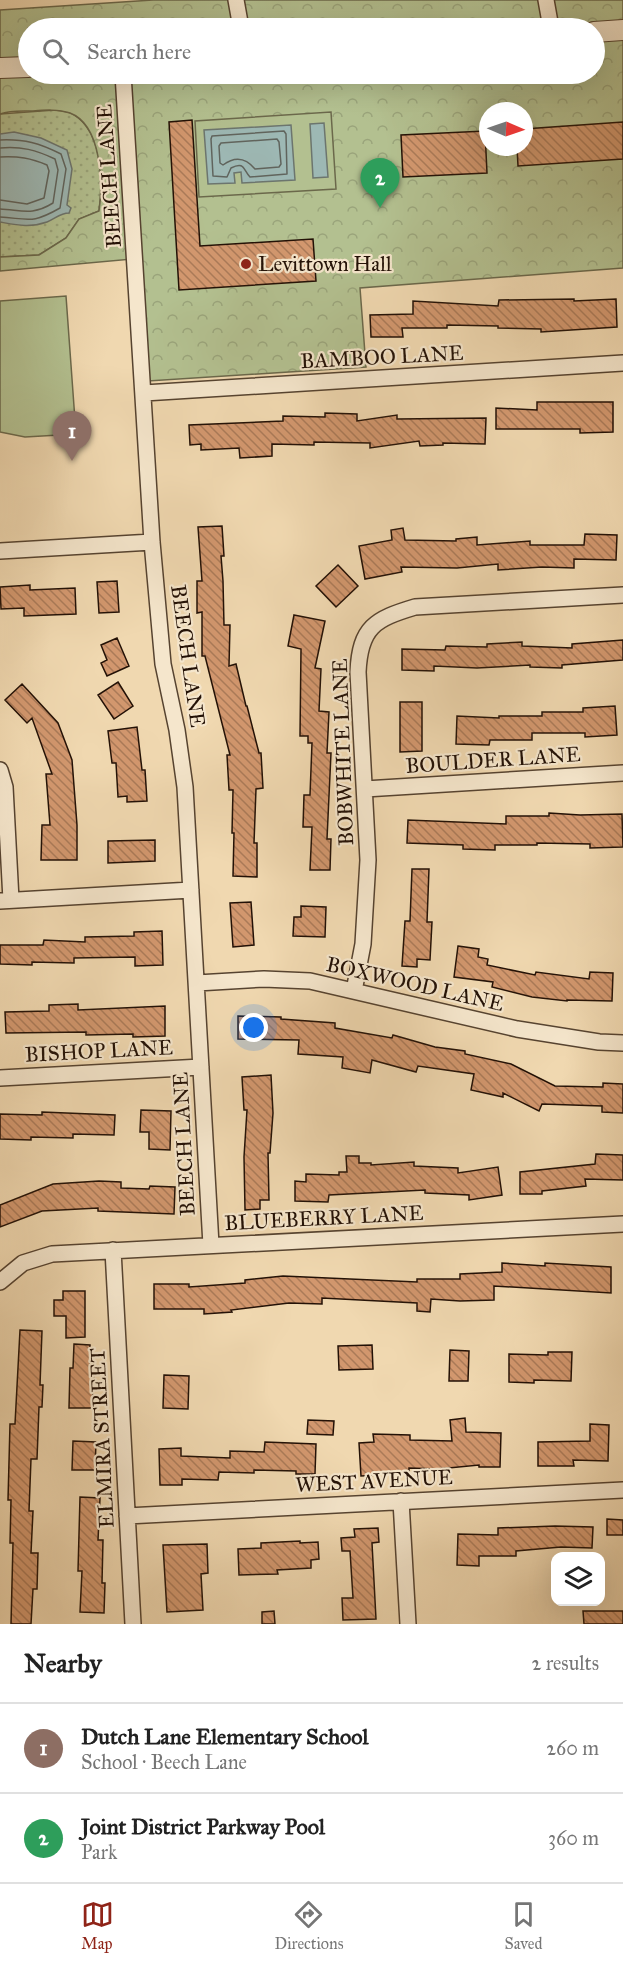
<!DOCTYPE html>
<meta charset="utf-8">
<style>
body{margin:0;font-family:"IM FELL Great Primer",serif;background:#f6f6f6;color:#222}
.controls{position:absolute;right:18px;bottom:18px;display:grid;overflow:hidden;border-radius:12px;box-shadow:0 6px 24px #0002}
.controls button{width:54px;height:54px;display:grid;place-items:center;padding:0;border:0;border-bottom:2px solid #e0e0e0;background:#fff;color:#222;font:30px sans-serif}
.compass{position:absolute;left:479px;top:102px;width:54px;height:54px;border-radius:50%;background:#fff;box-shadow:0 6px 24px #0002;rotate:92deg}
.you{position:absolute;left:254px;top:1028px;width:21px;height:21px;margin:-15px;border:4px solid #fff;border-radius:50%;background:#1a73e8;box-shadow:0 0 0 9px #1a73e833}
.badge{display:grid;place-items:center;width:39px;height:39px;border-radius:50%;background:#8f2418;color:#fff;font-size:20px;font-weight:700}
.pin{position:absolute;translate:-50% -50px;filter:drop-shadow(0 2px 3px #0008)}
.pin::after{content:'';position:absolute;top:32px;width:21px;height:18px;background:inherit;clip-path:polygon(0 0,100% 0,50% 100%)}
.list{margin:0;padding:0;list-style:none}
h2{display:flex;justify-content:space-between;align-items:center;height:78px;margin:0;padding:0 24px;font-size:26px}
h2 small{font-size:20px;font-weight:400;color:#767676}
.list li{display:grid;grid-template-columns:39px 1fr auto;gap:18px;align-items:center;box-sizing:border-box;height:90px;padding:0 24px;border-top:2px solid #e0e0e0}
.list b{display:block;font-size:22px;white-space:nowrap}
.list p{margin:0;font-size:20px;white-space:nowrap;color:#767676}
.list em{font-size:20px;font-style:normal;color:#767676}
.icon{flex:none;width:33px;height:33px;fill:none;stroke:currentColor;stroke-width:2;stroke-linecap:round;stroke-linejoin:round}
.map{position:relative;flex:none;width:623px;height:1624px;overflow:hidden}
.search{position:absolute;background:#fff;box-shadow:0 6px 24px #0002;left:18px;right:18px;top:18px;height:66px;display:flex;align-items:center;gap:15px;box-sizing:border-box;padding:0 21px;border-radius:33px;color:#767676;font-size:22px}
.sheet{height:258px;background:#fff}
nav{display:flex;justify-content:space-around;align-items:center;box-sizing:border-box;height:84px;border-top:2px solid #e0e0e0;background:#fff;font-size:16px;color:#767676}
nav a{display:grid;justify-items:center;gap:3px}
nav .on{color:#8f2418}
.map>svg:first-child{display:block}
.grass{fill:url(#grass-dots);stroke:#6b684b;stroke-width:1.5}
.forest{fill:url(#forest-crowns);stroke:#6b684b;stroke-width:1.5;fill-rule:evenodd}
.pitch{fill:#b3c090;stroke:#6b684b;stroke-width:1.5}
.water{fill:#9db8b4;stroke:#6c756e;stroke-width:1.5}
.lines{fill:none;stroke-linecap:round;stroke-linejoin:round}
.shore{stroke:#60645d;stroke-width:1.5}
.building{fill:url(#building-back-hatch);stroke:#231106;stroke-width:1.5}
.minor-casing{stroke:#564330;stroke-width:18}
.tertiary-casing{stroke:#564330;stroke-width:22}
.minor{stroke:#f5e6cc;stroke-width:15}
.tertiary{stroke:#f5e6cc;stroke-width:20}
.poi-dot{fill:#8f2418;stroke:#f5e6cc;stroke-width:2}
.labels{text-anchor:middle;dominant-baseline:central;stroke-width:4.5;stroke-linejoin:round;paint-order:stroke}
.street-label{font-size:21px;fill:#231106;stroke:#f5e6cc}
.poi-label{font-size:21px;fill:#231106;stroke:#f5e6cc;text-anchor:start}
</style>
<div class="map">
<svg width="623" height="1624" viewBox="0 0 623 1624">
<defs>
<pattern id="grass-dots" width="8" height="8" patternUnits="userSpaceOnUse" patternTransform="scale(1.5)"><rect width="8" height="8" fill="#b3c090"/><path d="M2 2h.1M6 6h.1" fill="none" stroke="#9aa47b" stroke-width="1.8" stroke-linecap="round"/></pattern>
<pattern id="forest-crowns" width="20" height="18" patternUnits="userSpaceOnUse" patternTransform="scale(1.5)"><rect width="20" height="18" fill="#b3c090"/><path d="M2 6a3 3 0 1 1 6 0M12 15a3 3 0 1 1 6 0" fill="none" stroke="#9aa47b"/></pattern>
<pattern id="building-back-hatch" width="6" height="6" patternUnits="userSpaceOnUse" patternTransform="scale(1.5)"><rect width="6" height="6" fill="#d2976e"/><path d="M-1 5l2 2M0 0l6 6M5-1l2 2" fill="none" stroke="#aa7a58"/></pattern>
</defs>
<rect width="100%" height="100%" fill="#f0d8b0"/>
<filter id="stains"><feTurbulence type="fractalNoise" baseFrequency=".00333" numOctaves="4"/><feColorMatrix values="0 0 0 0 .2 0 0 0 0 .09 0 0 0 0 .02 0 0 0 .5 -.17"/></filter>
<radialGradient id="worn" r=".72"><stop offset=".6" stop-color="#630" stop-opacity="0"/><stop offset="1" stop-color="#630" stop-opacity=".3"/></radialGradient>
<!-- grass -->
<path class="grass" d="M55 110C60 111 68 111 73 114 103 132 103 181 99 211L79 219 66 238 39 255 0 257V114Z"/>
<!-- forest -->
<path class="forest" d="M153 0H623V268L360 288 366 367 148 381 132 259 0 271V257L39 255 66 238 79 219 99 211C103 184 102 125 70 113 58 109 45 110 33 111 22 111 10 110 0 114V10ZM28 28H594V74H28ZM488 111H524V147H488Z"/>
<!-- pitch -->
<path class="pitch" d="M331 112 336 189 199 197 195 121Z
M66 296 76 434 25 437 0 432V301Z"/>
<!-- water -->
<path class="water" d="M324 123 328 177 313 178 310 124Z
M291 125 295 180 242 183 241 172 234 173 235 183 208 184 204 130Z
M14 132 41 138 67 150 72 169 67 205 71 208 69 213C60 213 55 219 47 222 30 228 17 225 0 222V134Z"/>
<g class="lines">
<!-- shore -->
<path class="shore" d="M284 131 286 134 287 174 250 177C243 170 245 161 231 168L227 177 213 176 211 139 212 136Z
M277 139 279 142 281 164 279 167 255 169C246 158 235 156 223 165L220 163 219 146 221 143Z
M0 140C25 139 39 143 61 154L66 169 60 208C32 224 30 219 0 217
M0 148C21 146 36 150 55 159L58 170 53 203C32 216 22 210 0 209
M0 157C18 156 31 158 47 165L49 171 44 198 27 204 0 200"/>
</g>
<!-- building -->
<path class="building" d="M192 120 200 246 313 239 316 281 179 290 169 122Z
M623 122V159L518 166 517 147H524V129Z
M485 131 487 173 403 177 401 135Z
M574 299V301L616 299 617 327 541 332V329L498 328V326L447 325V328H402L403 337H371L370 315 413 314V301L498 306 499 300Z
M537 402H613V432L580 433V429H496V408L537 410Z
M325 413 357 414V421L397 415V419L486 418 485 444 443 443V445L420 446 419 441 370 448V443L314 442V445L272 444V456L240 458 239 448 201 450V444L190 445 189 425 283 421V416L325 417Z
M222 526 224 556H221L223 581 224 625H230L229 666 236 664 246 706H247L259 753H261L263 788 256 789 254 843H257V877L233 876 234 833H232L233 790H229L227 755H230L205 656H202V612L197 613V581H202L198 527Z
M403 528 405 540 456 541V539L477 537V545L530 541V545H584L585 534 617 535 616 560 574 559V568L542 567 498 570V564L457 568 401 567 402 572 365 579 359 546 392 540 391 530Z
M338 565 358 586 336 607 316 586Z
M117 581 119 612 99 613 97 582Z
M30 585V590L75 588 76 614 24 616V608L1 609 0 587Z
M294 615 325 621 315 668 321 669 319 711 329 712 327 753H331L327 839H331L330 870H310L312 827H303L304 795H310L312 743H308V736H300L301 649 288 646Z
M117 638 129 666 107 676 101 663 107 660 101 645Z
M623 640V660L562 665V668L530 667V665L477 668 434 666V671L402 670V649L445 650 446 646 487 647V644L522 642V646L572 648V644Z
M118 682 133 706 114 719 98 695Z
M22 684 58 723 72 760 77 825V860H41L42 825H50L46 774H52L32 718 27 723 5 700Z
M400 702H422V751L400 752Z
M615 706 617 735 585 737V733H532V740H490L489 745 456 744 457 716 499 718V716H542V712H583V708Z
M137 727 142 770H145L147 801 127 802V796L118 797 116 763H112L108 731Z
M549 813 580 815 622 814 623 847 590 848V844L537 843V845H495V850L463 849V845L407 843 408 820 506 824V816H549Z
M155 840V861L108 863V841Z
M412 869H429L427 922H432L430 960 417 959V967L402 966 405 921H410Z
M251 902 254 945 233 947 230 903Z
M301 906 326 907 325 937 293 936 294 917H301Z
M162 931 163 965 135 966V957L74 958V963L32 962V965L0 964V945H43L44 940 85 942V937L134 936V932Z
M458 946 479 949 478 957 488 959 487 965 535 975 536 972 589 979 590 972 613 973 612 1001 567 1000V1001L532 997 492 987 493 982 454 977Z
M78 1004V1010L165 1006V1036L133 1037V1034L86 1035V1032L6 1033 5 1012 49 1011V1005Z
M238 1016 281 1017V1019L335 1023V1028L392 1038 393 1035 435 1047 465 1051V1054L511 1064 555 1086 603 1087V1083L623 1084V1113L602 1112V1106L542 1104 539 1111 503 1093V1097L471 1090 474 1074 418 1066 416 1072 372 1060 370 1073 342 1068 343 1057 298 1054 299 1040 238 1039Z
M271 1075 273 1113 270 1153H268L269 1200H260V1209L245 1210 244 1157 247 1110H244L242 1077Z
M141 1110 171 1111 170 1150 149 1149V1132H140Z
M42 1112 115 1115 114 1135 73 1134V1138L31 1137V1140L0 1139V1114L42 1115Z
M596 1154 623 1155V1180L585 1179 586 1186 542 1191V1194H520V1172L595 1164Z
M346 1156H359V1163H371V1165L414 1162V1166L458 1168V1173L498 1167 502 1195 469 1200V1195L425 1193V1190L329 1195 328 1202 295 1201V1181L306 1182V1174L339 1175V1172H347Z
M99 1181 121 1182V1188L149 1189 150 1186 175 1187 174 1214 98 1211V1208L42 1211 0 1227V1205L53 1184Z
M502 1263 545 1266V1263L611 1267V1293L494 1286V1300L460 1301 431 1299 430 1312 417 1311V1303L322 1298V1304L289 1303 231 1310 232 1312 204 1314V1309H154V1284H189V1287L245 1283V1280L283 1276 417 1282V1279H460V1274L502 1272Z
M63 1291H85V1337L66 1338V1316H54V1300H63Z
M20 1330 42 1331 40 1385H43L42 1407H39L37 1459H31L29 1511H33L31 1553H38L37 1589H33L31 1624H11L13 1543H10L11 1500H8L10 1424H15Z
M74 1344 90 1345V1368H94L92 1408H69L70 1368H73Z
M372 1345 373 1369 339 1370 338 1346Z
M450 1350 469 1351 468 1381H449Z
M548 1352H572L571 1381 534 1380V1383L509 1382V1354L548 1355Z
M164 1375 189 1376 188 1409 163 1408Z
M465 1418 466 1432 501 1433 500 1467H479V1465L438 1469 409 1468V1473L379 1472V1475L361 1476 359 1443 374 1442 373 1434 410 1435V1440L452 1441 450 1420Z
M308 1420 334 1421 333 1435 307 1434Z
M590 1424 609 1425 608 1461 573 1460 574 1466H538V1442L590 1441Z
M73 1441 96 1442 95 1470H72Z
M265 1442 316 1444 315 1474H296V1471L254 1470V1473L219 1472 218 1480 182 1479V1485H160L159 1449 181 1448V1456L230 1458V1451L264 1452Z
M80 1497 100 1498 98 1540H103L102 1583H105L104 1613 80 1612 82 1571H78Z
M607 1519 623 1520V1535H607Z
M555 1526 593 1527 592 1548 561 1547 516 1551V1556H479V1566L457 1565 458 1534 498 1535V1528Z
M378 1528 379 1542 372 1543 376 1619 343 1620 342 1598H353L350 1551H342L341 1538 355 1537 354 1529Z
M300 1541V1543L318 1542 319 1559 311 1560V1568L277 1570 278 1574 239 1575 238 1549 261 1548V1543Z
M207 1544 208 1573 201 1574 203 1610 167 1612 163 1545Z
M274 1611 275 1624H262V1612Z
M583 1611H623V1624H584Z"/>
<g class="lines">
<defs>
<path id="minor" d="M236 0 241 28
M546 0 551 28
M123 74 152 542 163 664 177 730 185 787 211 1245
M144 393 623 363
M0 551 152 542
M0 770 5 787 11 900
M365 789 623 773
M0 901 191 890
M197 983 264 979 310 981 517 1029 599 1042 623 1043
M354 991 363 944 368 860 358 672C360 627 375 619 415 607L623 595
M0 1078 201 1067
M113 1250 133 1624
M0 1282 23 1263 52 1254 623 1224
M401 1501 408 1624
M127 1516 623 1490"/>
<path id="tertiary" d="M594 32 623 30
M0 68 28 67"/>
</defs>
<!-- minor casing -->
<use href="#minor" class="minor-casing"/>
<!-- tertiary casing -->
<use href="#tertiary" class="tertiary-casing"/>
<!-- minor -->
<use href="#minor" class="minor"/>
<!-- tertiary -->
<use href="#tertiary" class="tertiary"/>
</g>
<!-- markers -->
<circle class="poi-dot" cx="246" cy="264" r="6"/>
<g class="labels">
<!-- street labels -->
<g class="street-label">
<text transform="translate(109 176) rotate(-94)">BEECH LANE</text>
<text transform="translate(382 357) rotate(-3)">BAMBOO LANE</text>
<text transform="translate(188 656) rotate(82)">BEECH LANE</text>
<text transform="translate(343 752) rotate(-92)">BOBWHITE LANE</text>
<text transform="translate(493 760) rotate(-4)">BOULDER LANE</text>
<text transform="translate(415 984) rotate(13)">BOXWOOD LANE</text>
<text transform="translate(99 1051) rotate(-3)">BISHOP LANE</text>
<text transform="translate(184 1144) rotate(-93)">BEECH LANE</text>
<text transform="translate(324 1218) rotate(-3)">BLUEBERRY LANE</text>
<text transform="translate(102 1438) rotate(-93)">ELMIRA STREET</text>
<text transform="translate(374 1481) rotate(-3)">WEST AVENUE</text>
</g>
<!-- poi labels -->
<g class="poi-label">
<text x="258" y="264">Levittown Hall</text>
</g>
</g>
<rect width="100%" height="100%" filter="url(#stains)"/>
<rect width="100%" height="100%" fill="url(#worn)"/>
</svg>
<div class="controls">
<button><svg class="icon" aria-label="layers" viewBox="0 0 24 24"><path d="M12 4l9 5-9 5-9-5zM3 14l9 5 9-5"/></svg></button>
</div>
<svg class="compass" viewBox="-18 -18 36 36"><path d="M0-13l5 13h-10z" fill="#e53935"/><path d="M0 13l5-13h-10z" fill="#767676"/></svg>
<div class="you"></div>
<div class="pin badge" style="left:72px;top:461px;background:#8d6e63">1</div>
<div class="pin badge" style="left:380px;top:208px;background:#2e9e5b">2</div>
<div class="search"><svg class="icon" aria-label="search" viewBox="0 0 24 24"><circle cx="10" cy="10" r="6"/><path d="M15 15l6 6"/></svg>Search here</div>
</div>
<section class="sheet">
<h2>Nearby<small>2 results</small></h2>
<ul class="list">
<li><span class="badge" style="background:#8d6e63">1</span><div><b>Dutch Lane Elementary School</b><p>School · Beech Lane</p></div><em>260 m</em></li>
<li><span class="badge" style="background:#2e9e5b">2</span><div><b>Joint District Parkway Pool</b><p>Park</p></div><em>360 m</em></li>
</ul>
</section>
<nav>
<a class="on"><svg class="icon" aria-label="map" viewBox="0 0 24 24"><path d="M3 6l6-2 6 2 6-2v14l-6 2-6-2-6 2zM9 4v14M15 6v14"/></svg>Map</a>
<a><svg class="icon" aria-label="directions" viewBox="0 0 24 24"><path d="M12 3l9 9-9 9-9-9zM9 14v-3h6M13 9l2 2-2 2"/></svg>Directions</a>
<a><svg class="icon" aria-label="saved" viewBox="0 0 24 24"><path d="M7 4h10v16l-5-4-5 4z"/></svg>Saved</a>
</nav>
